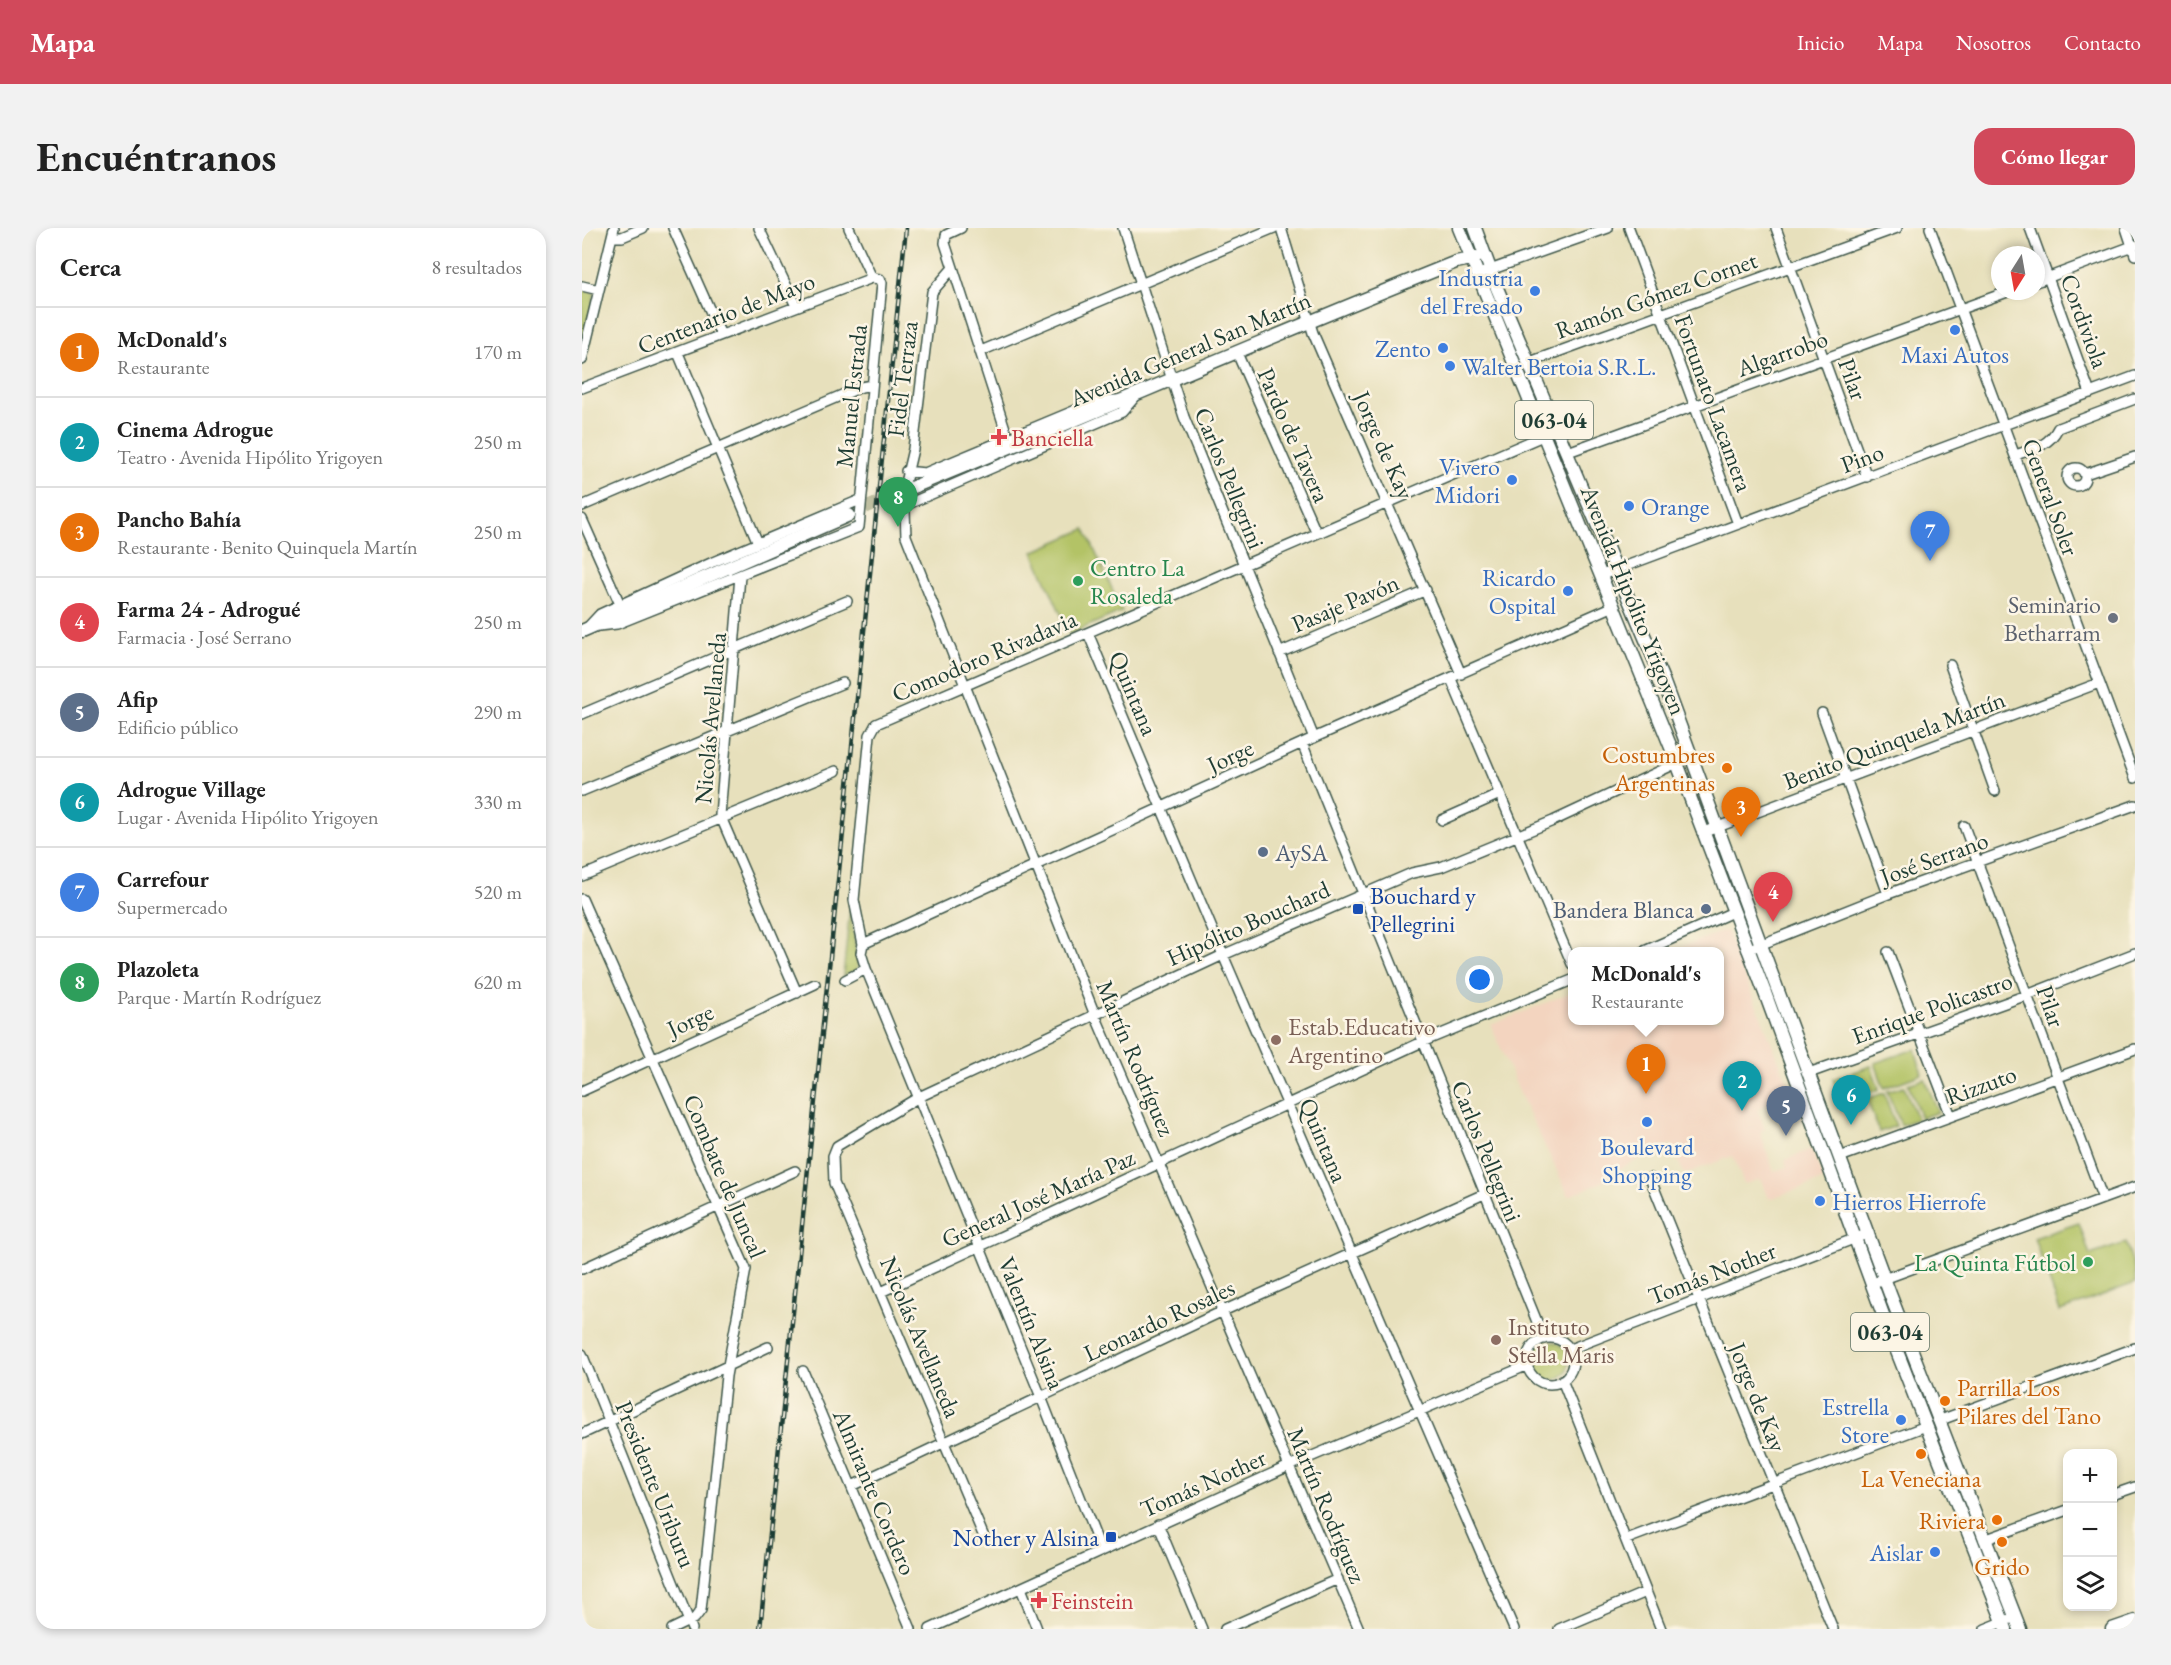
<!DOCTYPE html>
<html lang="es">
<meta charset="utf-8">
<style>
body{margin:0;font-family:"EB Garamond",serif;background:#f2f2f2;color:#222}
.controls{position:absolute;right:18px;bottom:18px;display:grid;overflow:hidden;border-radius:12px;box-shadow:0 3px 9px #0003}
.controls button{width:54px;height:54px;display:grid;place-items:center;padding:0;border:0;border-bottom:2px solid #e0e0e0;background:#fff;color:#222;font:30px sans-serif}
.compass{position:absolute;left:1409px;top:18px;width:54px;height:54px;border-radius:50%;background:#fff;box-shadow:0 3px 9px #0003;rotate:191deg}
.you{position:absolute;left:898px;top:752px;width:21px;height:21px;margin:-15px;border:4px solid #fff;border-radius:50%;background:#1a73e8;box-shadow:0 0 0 9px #1a73e833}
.badge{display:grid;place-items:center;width:39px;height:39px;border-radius:50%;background:#d1495b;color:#fff;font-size:20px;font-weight:700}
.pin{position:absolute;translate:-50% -50px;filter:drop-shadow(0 2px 3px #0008)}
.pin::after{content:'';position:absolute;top:32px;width:21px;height:18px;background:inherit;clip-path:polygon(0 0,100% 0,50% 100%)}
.popup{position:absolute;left:986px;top:719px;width:156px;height:78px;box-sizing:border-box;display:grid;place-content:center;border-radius:12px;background:#fff;filter:drop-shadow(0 2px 4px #0005);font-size:20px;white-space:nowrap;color:#767676}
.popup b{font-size:22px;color:#222}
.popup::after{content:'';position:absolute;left:50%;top:100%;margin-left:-12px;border:12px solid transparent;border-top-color:#fff}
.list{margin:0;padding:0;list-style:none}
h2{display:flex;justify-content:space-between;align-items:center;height:78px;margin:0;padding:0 24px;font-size:26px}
h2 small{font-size:20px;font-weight:400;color:#767676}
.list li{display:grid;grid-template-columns:39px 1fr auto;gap:18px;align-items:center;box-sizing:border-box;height:90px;padding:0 24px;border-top:2px solid #e0e0e0}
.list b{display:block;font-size:22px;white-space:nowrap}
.list p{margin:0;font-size:20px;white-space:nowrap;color:#767676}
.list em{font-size:20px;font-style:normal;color:#767676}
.icon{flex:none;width:33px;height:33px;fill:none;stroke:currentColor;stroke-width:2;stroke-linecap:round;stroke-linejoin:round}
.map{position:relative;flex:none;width:1553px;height:1401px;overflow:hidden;border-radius:18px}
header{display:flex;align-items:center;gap:36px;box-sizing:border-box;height:84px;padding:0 30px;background:#d1495b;color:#fff}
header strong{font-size:28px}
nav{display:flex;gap:33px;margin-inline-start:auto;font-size:21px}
.intro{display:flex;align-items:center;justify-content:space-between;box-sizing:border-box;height:144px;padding:0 36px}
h1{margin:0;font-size:42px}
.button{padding:15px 27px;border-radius:18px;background:#d1495b;color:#fff;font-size:21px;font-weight:700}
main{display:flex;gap:36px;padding:0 36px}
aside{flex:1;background:#fff;border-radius:18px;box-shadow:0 3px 9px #0003}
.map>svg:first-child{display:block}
.built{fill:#f3d4bf}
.green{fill:#b3c366;stroke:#69804d;stroke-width:1.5}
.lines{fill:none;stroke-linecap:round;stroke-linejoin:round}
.major-tunnel{stroke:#bfbfa1;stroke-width:12;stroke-dasharray:12 6;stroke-linecap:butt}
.minor-casing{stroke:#3d5548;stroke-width:12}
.major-casing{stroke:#3d5548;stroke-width:15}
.minor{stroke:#fff;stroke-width:9}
.major{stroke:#fff;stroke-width:12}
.rail-casing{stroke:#1f3d34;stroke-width:4.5}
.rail{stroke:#fcf5e5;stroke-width:2;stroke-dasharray:7;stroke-linecap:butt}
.shop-dot{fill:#3f7fe0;stroke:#fcf5e5;stroke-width:2}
.health-dot{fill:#e0444e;stroke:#fcf5e5;stroke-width:2}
.leisure-dot{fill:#2e9e5b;stroke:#fcf5e5;stroke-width:2}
.worship-dot{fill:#6b7280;stroke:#fcf5e5;stroke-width:2}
.food-dot{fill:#e8710a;stroke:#fcf5e5;stroke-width:2}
.service-dot{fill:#5c6f8a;stroke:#fcf5e5;stroke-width:2}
.transit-dot{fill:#1a4fb4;stroke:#fcf5e5;stroke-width:2}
.education-dot{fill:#8d6e63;stroke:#fcf5e5;stroke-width:2}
.labels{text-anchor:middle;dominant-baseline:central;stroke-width:5;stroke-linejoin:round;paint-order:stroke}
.shield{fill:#fcf5e5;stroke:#617469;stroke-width:1.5}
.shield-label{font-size:22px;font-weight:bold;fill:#1f3d34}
.shop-label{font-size:24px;fill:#366cbe;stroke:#fcf5e5;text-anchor:end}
.street-label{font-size:24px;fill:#1f3d34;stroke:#fcf5e5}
.health-label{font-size:24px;fill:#be3a42;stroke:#fcf5e5;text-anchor:start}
.leisure-label{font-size:24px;fill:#27864d;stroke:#fcf5e5;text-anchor:start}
.worship-label{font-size:24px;fill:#5b616d;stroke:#fcf5e5;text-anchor:end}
.food-label{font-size:24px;fill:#c56008;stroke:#fcf5e5;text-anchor:end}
.service-label{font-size:24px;fill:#4e5e75;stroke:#fcf5e5;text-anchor:start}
.transit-label{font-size:24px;fill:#164399;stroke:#fcf5e5;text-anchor:start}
.education-label{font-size:24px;fill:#785e54;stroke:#fcf5e5;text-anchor:start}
</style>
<header>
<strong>Mapa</strong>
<nav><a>Inicio</a><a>Mapa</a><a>Nosotros</a><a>Contacto</a></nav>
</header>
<div class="intro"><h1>Encuéntranos</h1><a class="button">Cómo llegar</a></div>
<main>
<aside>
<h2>Cerca<small>8 resultados</small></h2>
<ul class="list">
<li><span class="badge" style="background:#e8710a">1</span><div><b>McDonald's</b><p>Restaurante</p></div><em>170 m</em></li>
<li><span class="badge" style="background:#0f9aa8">2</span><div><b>Cinema Adrogue</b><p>Teatro · Avenida Hipólito Yrigoyen</p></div><em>250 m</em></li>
<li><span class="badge" style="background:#e8710a">3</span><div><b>Pancho Bahía</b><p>Restaurante · Benito Quinquela Martín</p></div><em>250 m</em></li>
<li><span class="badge" style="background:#e0444e">4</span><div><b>Farma 24 - Adrogué</b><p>Farmacia · José Serrano</p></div><em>250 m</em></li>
<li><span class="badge" style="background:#5c6f8a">5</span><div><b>Afip</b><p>Edificio público</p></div><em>290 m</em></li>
<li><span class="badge" style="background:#0f9aa8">6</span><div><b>Adrogue Village</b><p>Lugar · Avenida Hipólito Yrigoyen</p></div><em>330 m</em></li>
<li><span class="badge" style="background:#3f7fe0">7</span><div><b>Carrefour</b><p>Supermercado</p></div><em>520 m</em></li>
<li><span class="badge" style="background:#2e9e5b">8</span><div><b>Plazoleta</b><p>Parque · Martín Rodríguez</p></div><em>620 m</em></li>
</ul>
</aside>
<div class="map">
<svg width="1553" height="1401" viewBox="0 0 1553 1401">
<rect width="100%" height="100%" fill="#fcf5e5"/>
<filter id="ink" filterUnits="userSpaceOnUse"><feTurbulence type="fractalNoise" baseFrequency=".0167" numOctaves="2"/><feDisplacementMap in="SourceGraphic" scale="12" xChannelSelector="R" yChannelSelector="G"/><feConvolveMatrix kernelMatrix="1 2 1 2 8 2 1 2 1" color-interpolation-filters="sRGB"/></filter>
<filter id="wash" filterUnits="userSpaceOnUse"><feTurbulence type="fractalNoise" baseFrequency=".008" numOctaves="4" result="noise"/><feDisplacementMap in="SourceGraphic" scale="24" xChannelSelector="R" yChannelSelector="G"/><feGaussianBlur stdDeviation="1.35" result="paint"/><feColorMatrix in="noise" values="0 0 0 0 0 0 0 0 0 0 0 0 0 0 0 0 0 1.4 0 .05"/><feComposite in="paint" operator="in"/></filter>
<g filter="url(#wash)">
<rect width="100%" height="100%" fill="#e7e0bc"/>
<!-- built -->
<path class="built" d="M1144 702 1210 865 1175 881 1183 901 1178 904 1192 944 1205 939 1203 932 1229 921 1242 952 1187 971 1179 951 1162 956 1151 928 1102 946 1089 916 1022 948 1023 953 987 968 938 866 909 797 990 764V792H1138V724L1090 723Z"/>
<!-- green -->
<path class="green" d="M0 61 13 65 0 119Z
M503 301 540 383 488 406 451 324Z
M268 680 276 738 275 742 261 748Z
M1333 821 1340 846 1302 860 1293 835Z
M1289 838 1297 861 1259 875 1251 851Z
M1343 851 1356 884 1339 890 1326 856Z
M1322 858 1335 891 1319 897 1305 863Z
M1302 865 1314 898 1297 904 1285 871Z
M1497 995 1508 1027 1544 1015 1553 1042V1055L1478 1083 1452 1010Z
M949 1133a19 19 0 1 1 38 0a19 19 0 1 1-38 0Z"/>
</g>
<g filter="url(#ink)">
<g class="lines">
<!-- major-tunnel -->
<path class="major-tunnel" d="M267 287 331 259"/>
<defs>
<path id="minor" d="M91 0 139 107
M177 0 214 78
M267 0 290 50
M379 0 364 7 363 15 426 210
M541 0 602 189 732 510
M699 0 731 105 879 446
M1047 0 1156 296
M1194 0 1285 249
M1348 0 1553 550
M1448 0 1508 165
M1544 0 1553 27
M30 9H40L61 0
M370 41 350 64 331 221 322 259 324 308 513 787 777 1401
M894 47 1026 0
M1454 54 1553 17
M0 58 17 62
M399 123 692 0
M96 125 176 315
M655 125 734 304
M0 132 32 0
M948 134 1315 0
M0 160 290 50 298 51 300 55 277 299 35 396 17 398
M986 224 1428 63
M1433 227C1451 221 1467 218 1476 200L1553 171
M1485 249a9 9 0 1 1 18 0a9 9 0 1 1-18 0Z
M324 243 343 245 518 172H536
M1503 246 1553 229
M324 277 540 184 553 169
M0 278 279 159 290 157
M0 291 41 383
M1020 347 1553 148
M158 348 138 587 215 765
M4 401 18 386 131 334 278 272
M506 405 641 727 932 1401
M697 425 844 362
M1368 437 1413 563
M869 451 990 736
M1240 485 1306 666
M0 486 265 373
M720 515 962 1111
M0 563 261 455
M860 592 918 566
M1382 598 1521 971
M1120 605 1517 455
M0 648 254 543
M0 671 164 1041 144 1148 119 1382 113 1390 90 1401
M281 716 272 672 288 507 294 496 963 207
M281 716 729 511 1032 378
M281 716 279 725 284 741 459 1169 519 1322
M1165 722 1306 666 1553 577
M1060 724 1151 684
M1306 724 1369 888
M263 752 284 741
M1227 845 1445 767 1553 725
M0 863 233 756
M1258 929 1553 821
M1068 950 1251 1401
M0 1041 213 943
M1291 1055 1553 959
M299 1064 840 814 990 752
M945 1133a23 23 0 1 1 46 0a23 23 0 1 1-46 0Z
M988 1121 1287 1005
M0 1126 110 1401
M221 1143 329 1401
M980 1152 1079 1401
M1356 1193 1553 1120
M0 1206 186 1119
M270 1258 641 1083 902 966
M1530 1267 1553 1259
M576 1296 620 1401
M402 1309 252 955 251 928 255 918 337 869 641 727 830 645 859 639 971 593 1108 529
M1045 1311 1344 1198
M1402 1312 1486 1282
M439 1360 455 1401
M348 1401 707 1238 946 1137
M643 1401 756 1351
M977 1401 1064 1364
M1403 1401 1433 1389"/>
<path id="major" d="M877 0 1090 522 1183 765 1307 1103 1424 1401
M893 0 915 60 1081 452 1308 1066 1438 1401
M331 259C512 185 692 107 874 34L894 30
M0 403 267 287
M1530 1401 1553 1393"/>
</defs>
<!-- minor casing -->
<use href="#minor" class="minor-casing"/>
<!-- major casing -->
<use href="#major" class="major-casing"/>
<!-- minor -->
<use href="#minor" class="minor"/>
<!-- major -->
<use href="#major" class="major"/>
<defs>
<path id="rail" d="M178 1401 324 0"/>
</defs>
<!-- rail casing -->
<use href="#rail" class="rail-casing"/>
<!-- rail -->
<use href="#rail" class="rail"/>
</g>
</g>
<!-- markers -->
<g class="shop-dot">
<circle cx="953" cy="63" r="6"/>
<circle cx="1373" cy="102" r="6"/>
<circle cx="861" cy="120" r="6"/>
<circle cx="868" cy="138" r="6"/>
<circle cx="930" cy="252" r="6"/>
<circle cx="1047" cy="278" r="6"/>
<circle cx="986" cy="363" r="6"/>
<circle cx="1065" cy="894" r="6"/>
<circle cx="1238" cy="973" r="6"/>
<circle cx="1319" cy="1192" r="6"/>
<circle cx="1353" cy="1324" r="6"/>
</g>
<g class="health-dot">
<path d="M414 200h6v6h6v6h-6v6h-6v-6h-6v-6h6z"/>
<path d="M454 1363h6v6h6v6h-6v6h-6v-6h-6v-6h6z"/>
</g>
<g class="leisure-dot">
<circle cx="496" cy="353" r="6"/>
<circle cx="1506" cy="1034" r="6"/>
</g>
<circle class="worship-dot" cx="1531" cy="390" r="6"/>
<g class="food-dot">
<circle cx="1145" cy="540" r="6"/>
<circle cx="1363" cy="1173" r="6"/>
<circle cx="1339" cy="1226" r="6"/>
<circle cx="1415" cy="1292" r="6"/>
<circle cx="1420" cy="1314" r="6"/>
</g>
<g class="service-dot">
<circle cx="681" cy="624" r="6"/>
<circle cx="1124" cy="681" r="6"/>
</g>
<g class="transit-dot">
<rect x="770" y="675" width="12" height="12" rx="3"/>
<rect x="523" y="1303" width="12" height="12" rx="3"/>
</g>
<g class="education-dot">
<circle cx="694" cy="812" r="6"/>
<circle cx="914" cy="1112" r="6"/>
</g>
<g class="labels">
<!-- shield labels -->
<g class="shield">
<rect x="933" y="173" width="78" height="38" rx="4.5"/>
<rect x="1269" y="1085" width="78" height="38" rx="4.5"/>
</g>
<g class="shield-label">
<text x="972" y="192">063-04</text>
<text x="1308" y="1104">063-04</text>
</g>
<!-- shop labels -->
<g class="shop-label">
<text x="941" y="49">Industria<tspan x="941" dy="28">del Fresado</tspan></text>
<text x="849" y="120">Zento</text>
<text x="1373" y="126" text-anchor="middle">Maxi Autos</text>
<text x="880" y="138" text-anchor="start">Walter Bertoia S.R.L.</text>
<text x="918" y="238">Vivero<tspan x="918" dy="28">Midori</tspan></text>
<text x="1059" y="278" text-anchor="start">Orange</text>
<text x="974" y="349">Ricardo<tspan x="974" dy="28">Ospital</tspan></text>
<text x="1065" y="918" text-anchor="middle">Boulevard<tspan x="1065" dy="28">Shopping</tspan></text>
<text x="1250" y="973" text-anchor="start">Hierros Hierrofe</text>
<text x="1307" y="1178">Estrella<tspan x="1307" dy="28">Store</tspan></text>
<text x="1341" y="1324">Aislar</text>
</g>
<!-- street labels -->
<g class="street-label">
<text transform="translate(1074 67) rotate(-20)">Ramón Gómez Cornet</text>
<text transform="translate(144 85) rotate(-21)">Centenario de Mayo</text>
<text transform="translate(1503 93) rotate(70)">Cordiviola</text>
<text transform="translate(608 121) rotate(-23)">Avenida General San Martín</text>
<text transform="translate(1200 125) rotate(-20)">Algarrobo</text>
<text transform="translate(320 151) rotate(-83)">Fidel Terraza</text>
<text transform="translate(1271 151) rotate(70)">Pilar</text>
<text transform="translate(269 168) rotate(-84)">Manuel Estrada</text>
<text transform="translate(1132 175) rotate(70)">Fortunato Lacamera</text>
<text transform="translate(712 207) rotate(66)">Pardo de Tavera</text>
<text transform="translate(802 217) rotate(66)">Jorge de Kay</text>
<text transform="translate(1280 230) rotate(-20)">Pino</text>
<text transform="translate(648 250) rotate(68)">Carlos Pellegrini</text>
<text transform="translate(1469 269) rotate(70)">General Soler</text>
<text transform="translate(1052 372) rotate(68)">Avenida Hipólito Yrigoyen</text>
<text transform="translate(763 375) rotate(-23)">Pasaje Pavón</text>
<text transform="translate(402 428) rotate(-23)">Comodoro Rivadavia</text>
<text transform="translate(552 465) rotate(67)">Quintana</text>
<text transform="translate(128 490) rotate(-85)">Nicolás Avellaneda</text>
<text transform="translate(1312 512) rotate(-21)">Benito Quinquela Martín</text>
<text transform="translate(648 528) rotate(-25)">Jorge</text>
<text transform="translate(1352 630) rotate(-20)">José Serrano</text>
<text transform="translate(666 695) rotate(-24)">Hipólito Bouchard</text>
<text transform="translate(1469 778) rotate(71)">Pilar</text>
<text transform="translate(1350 780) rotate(-20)">Enrique Policastro</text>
<text transform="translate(108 792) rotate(-25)">Jorge</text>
<text transform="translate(554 830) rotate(67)">Martín Rodríguez</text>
<text transform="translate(1399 857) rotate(-20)">Rizzuto</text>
<text transform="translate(742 912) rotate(67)">Quintana</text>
<text transform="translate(905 923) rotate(68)">Carlos Pellegrini</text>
<text transform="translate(143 948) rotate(67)">Combate de Juncal</text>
<text transform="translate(456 970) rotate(-24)">General José María Paz</text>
<text transform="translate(1130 1045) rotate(-21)">Tomás Nother</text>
<text transform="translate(577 1092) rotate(-25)">Leonardo Rosales</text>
<text transform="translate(450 1095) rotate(68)">Valentín Alsina</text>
<text transform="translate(339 1109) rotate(67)">Nicolás Avellaneda</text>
<text transform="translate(1176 1169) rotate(68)">Jorge de Kay</text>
<text transform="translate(621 1255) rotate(-24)">Tomás Nother</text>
<text transform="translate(74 1256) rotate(68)">Presidente Uriburu</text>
<text transform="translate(293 1264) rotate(67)">Almirante Cordero</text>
<text transform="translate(745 1277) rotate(67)">Martín Rodríguez</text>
</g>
<!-- health labels -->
<g class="health-label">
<text x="429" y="209">Banciella</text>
<text x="469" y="1372">Feinstein</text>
</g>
<!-- leisure labels -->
<g class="leisure-label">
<text x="508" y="339">Centro La<tspan x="508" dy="28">Rosaleda</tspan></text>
<text x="1494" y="1034" text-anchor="end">La Quinta Fútbol</text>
</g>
<!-- worship labels -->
<g class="worship-label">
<text x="1519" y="376">Seminario<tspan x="1519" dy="28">Betharram</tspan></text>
</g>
<!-- food labels -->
<g class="food-label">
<text x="1133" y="526">Costumbres<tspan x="1133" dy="28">Argentinas</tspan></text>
<text x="1375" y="1159" text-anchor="start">Parrilla Los<tspan x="1375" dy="28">Pilares del Tano</tspan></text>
<text x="1339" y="1250" text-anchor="middle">La Veneciana</text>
<text x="1403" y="1292">Riviera</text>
<text x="1420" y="1338" text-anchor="middle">Grido</text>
</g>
<!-- service labels -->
<g class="service-label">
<text x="693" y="624">AySA</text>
<text x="1112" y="681" text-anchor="end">Bandera Blanca</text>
</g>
<!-- transit labels -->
<g class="transit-label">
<text x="788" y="667">Bouchard y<tspan x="788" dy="28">Pellegrini</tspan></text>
<text x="517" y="1309" text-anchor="end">Nother y Alsina</text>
</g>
<!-- education labels -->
<g class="education-label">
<text x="706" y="798">Estab.Educativo<tspan x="706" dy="28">Argentino</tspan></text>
<text x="926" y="1098">Instituto<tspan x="926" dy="28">Stella Maris</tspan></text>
</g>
</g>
</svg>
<div class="controls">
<button>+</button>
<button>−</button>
<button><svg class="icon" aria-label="layers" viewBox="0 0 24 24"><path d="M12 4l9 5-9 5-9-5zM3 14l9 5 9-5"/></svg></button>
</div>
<svg class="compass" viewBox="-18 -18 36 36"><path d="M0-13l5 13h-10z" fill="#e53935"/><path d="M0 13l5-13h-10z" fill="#767676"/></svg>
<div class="you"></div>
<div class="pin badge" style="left:1064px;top:866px;background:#e8710a">1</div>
<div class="popup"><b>McDonald's</b>Restaurante</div>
<div class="pin badge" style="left:1160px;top:883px;background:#0f9aa8">2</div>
<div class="pin badge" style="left:1159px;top:609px;background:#e8710a">3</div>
<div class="pin badge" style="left:1191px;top:694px;background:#e0444e">4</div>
<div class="pin badge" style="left:1204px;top:908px;background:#5c6f8a">5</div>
<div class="pin badge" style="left:1269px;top:897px;background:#0f9aa8">6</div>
<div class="pin badge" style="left:1348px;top:333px;background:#3f7fe0">7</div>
<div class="pin badge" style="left:316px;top:299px;background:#2e9e5b">8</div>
</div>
</main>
